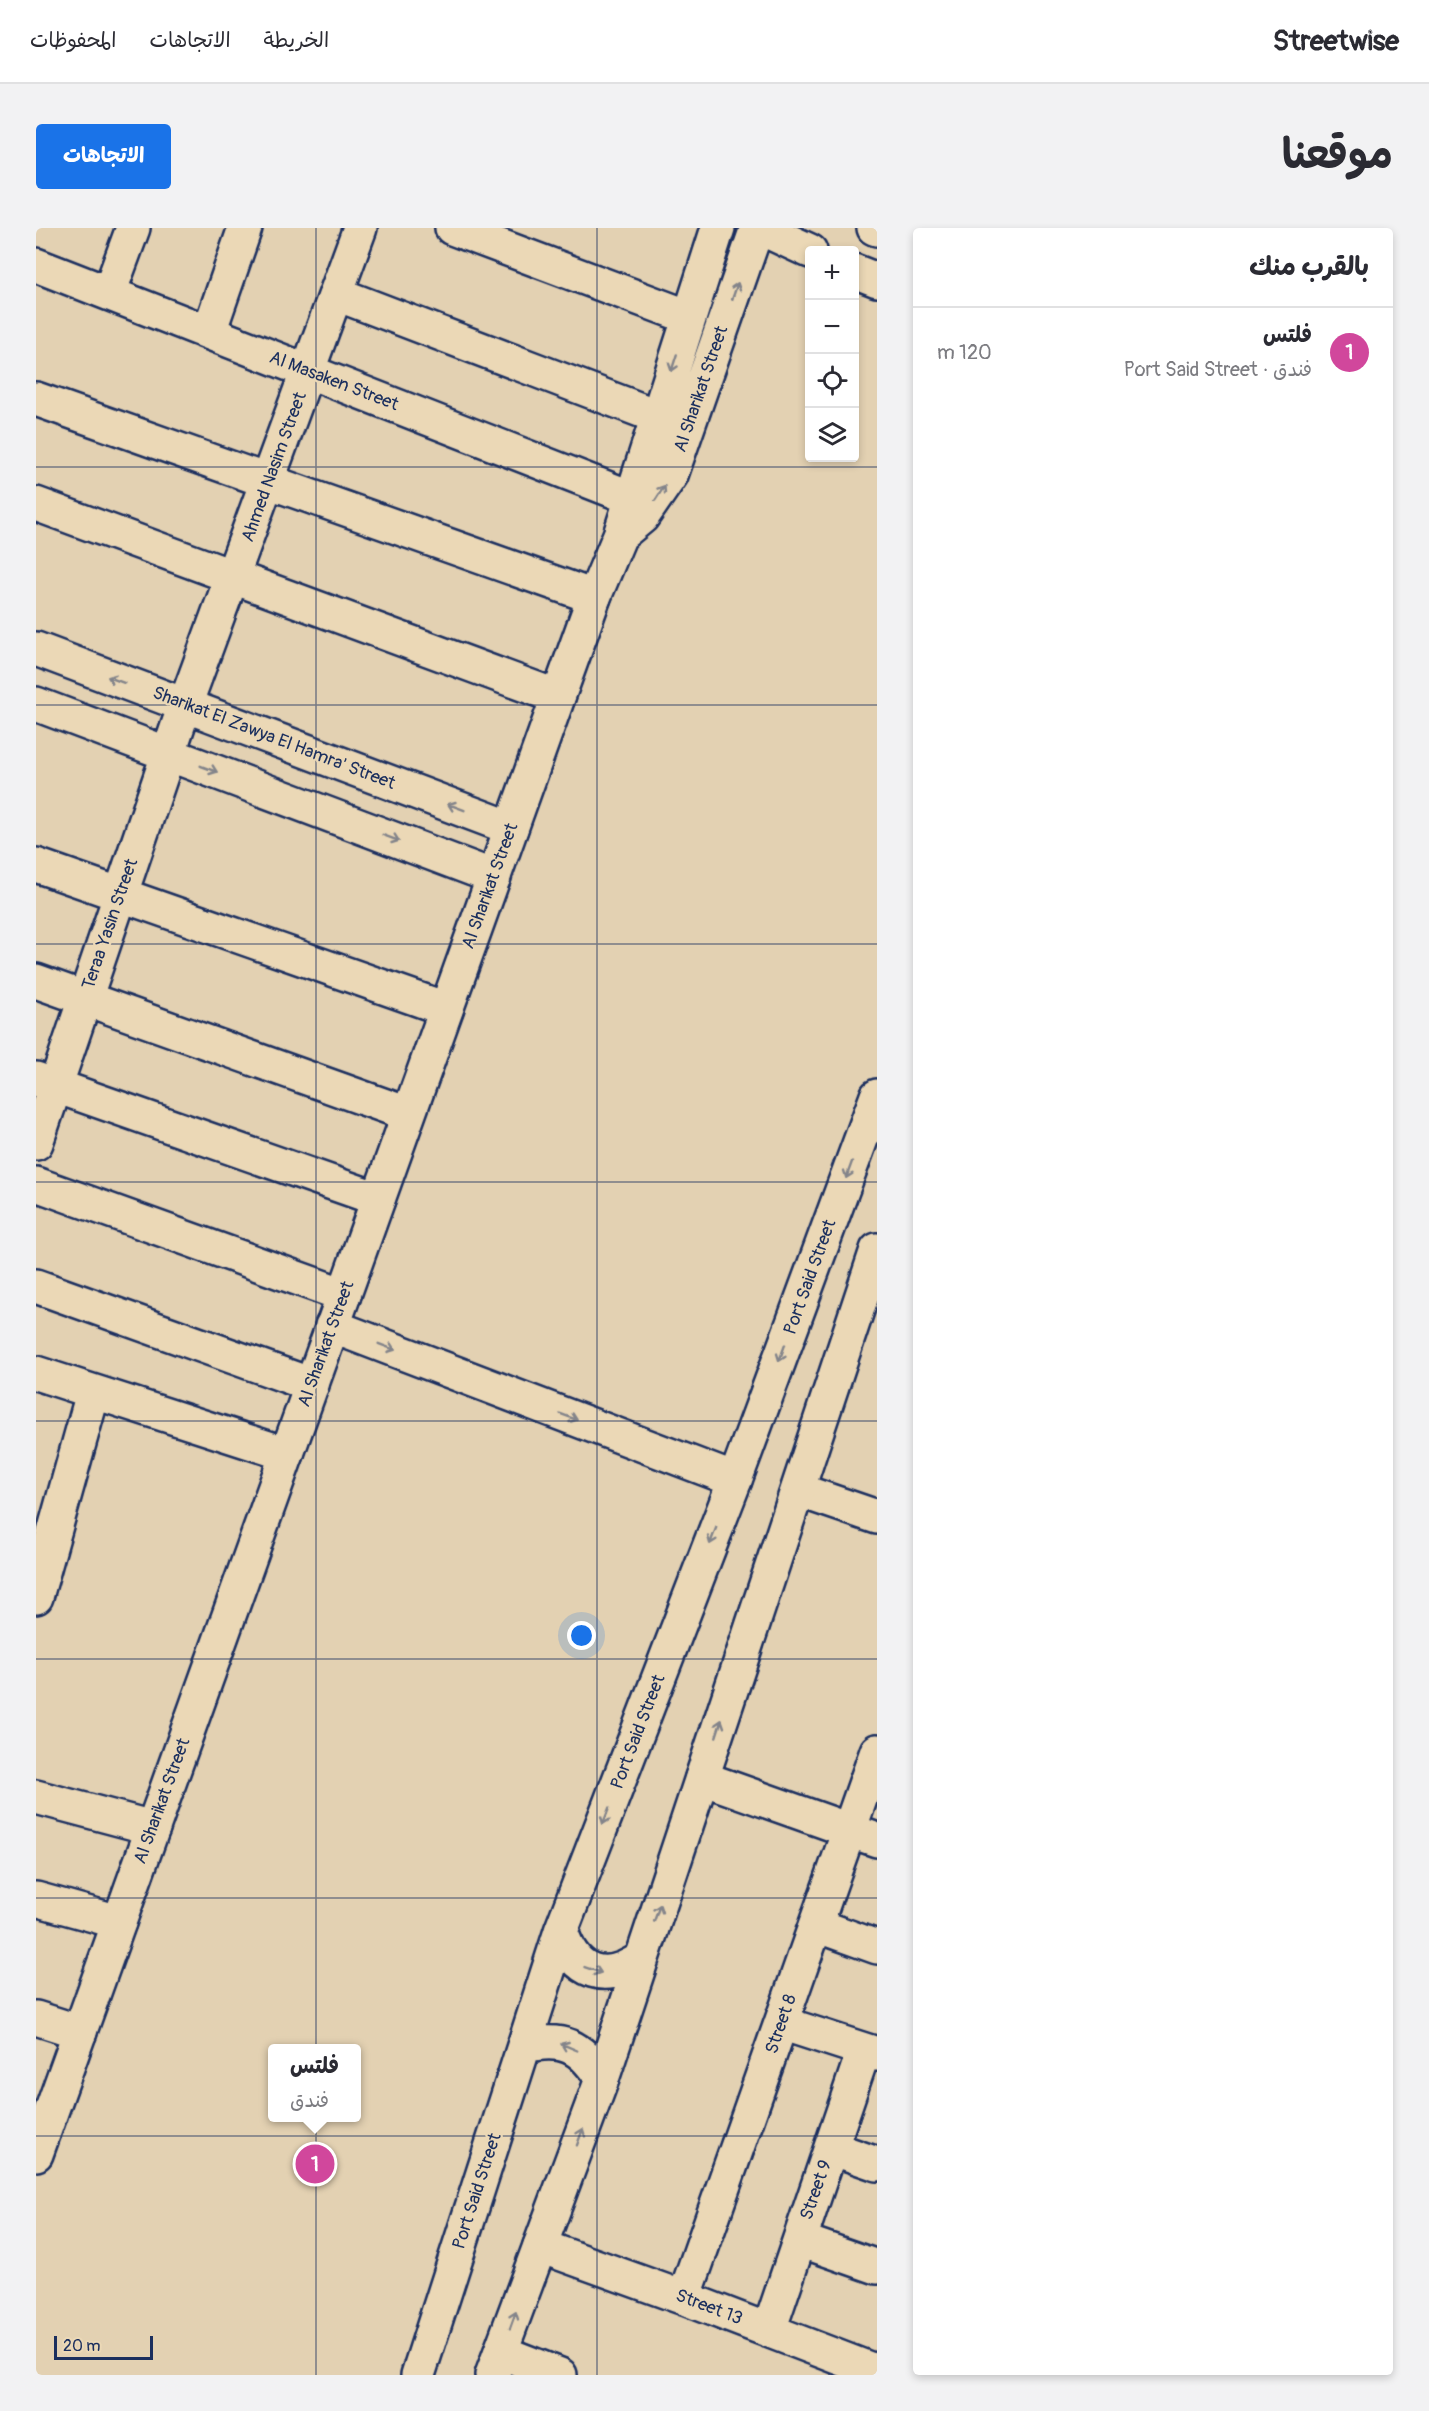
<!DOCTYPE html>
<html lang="ar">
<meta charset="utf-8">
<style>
body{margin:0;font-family:Pangolin,"Playpen Sans Arabic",sans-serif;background:#f2f2f3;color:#2b2b33;direction:rtl}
.controls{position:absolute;right:18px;top:18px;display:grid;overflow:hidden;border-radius:6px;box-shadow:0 3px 9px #0003}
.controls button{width:54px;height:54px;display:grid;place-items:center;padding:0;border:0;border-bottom:2px solid #e1e1e2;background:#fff;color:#2b2b33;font:30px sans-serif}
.scale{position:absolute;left:18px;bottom:15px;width:99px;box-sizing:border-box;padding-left:6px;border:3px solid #1b2f5e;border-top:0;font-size:16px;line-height:21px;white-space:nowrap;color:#1b2f5e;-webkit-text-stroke:4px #ebd8b6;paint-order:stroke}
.you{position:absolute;left:546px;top:1408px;width:21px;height:21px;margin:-15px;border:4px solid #fff;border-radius:50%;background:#1a73e8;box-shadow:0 0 0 9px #1a73e833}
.badge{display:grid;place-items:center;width:39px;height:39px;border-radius:50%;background:#1a73e8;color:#fff;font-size:20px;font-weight:700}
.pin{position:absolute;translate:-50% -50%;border:3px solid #fff;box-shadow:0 2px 6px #0006}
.popup{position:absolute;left:232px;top:1816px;width:93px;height:78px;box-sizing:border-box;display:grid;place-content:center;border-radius:6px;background:#fff;filter:drop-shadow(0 2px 4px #0005);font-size:20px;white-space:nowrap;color:#7c7c81}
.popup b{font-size:22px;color:#2b2b33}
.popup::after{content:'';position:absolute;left:50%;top:100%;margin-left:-12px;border:12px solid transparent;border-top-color:#fff}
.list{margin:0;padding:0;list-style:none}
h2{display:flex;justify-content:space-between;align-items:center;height:78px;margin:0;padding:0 24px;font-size:26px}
h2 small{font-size:20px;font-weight:400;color:#7c7c81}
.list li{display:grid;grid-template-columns:39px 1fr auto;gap:18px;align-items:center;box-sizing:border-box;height:90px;padding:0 24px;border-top:2px solid #e1e1e2}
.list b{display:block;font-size:22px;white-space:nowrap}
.list p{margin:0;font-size:20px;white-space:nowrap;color:#7c7c81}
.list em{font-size:20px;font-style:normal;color:#7c7c81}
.icon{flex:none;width:33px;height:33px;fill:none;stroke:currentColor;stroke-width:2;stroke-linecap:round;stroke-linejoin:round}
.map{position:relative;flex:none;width:841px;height:2147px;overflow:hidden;direction:ltr;border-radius:6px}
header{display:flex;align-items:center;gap:36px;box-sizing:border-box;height:84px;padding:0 30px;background:#fff;border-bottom:2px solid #e1e1e2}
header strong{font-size:28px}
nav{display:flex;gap:33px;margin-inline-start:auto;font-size:21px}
.intro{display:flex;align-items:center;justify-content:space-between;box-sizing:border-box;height:144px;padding:0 36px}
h1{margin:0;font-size:42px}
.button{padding:15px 27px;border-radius:6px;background:#1a73e8;color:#fff;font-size:21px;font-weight:700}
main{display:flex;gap:36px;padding:0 36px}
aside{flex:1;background:#fff;border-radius:6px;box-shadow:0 3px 9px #0003}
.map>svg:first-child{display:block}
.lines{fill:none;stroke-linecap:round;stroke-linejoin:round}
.minor-casing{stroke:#1b2f5e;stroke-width:38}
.secondary-casing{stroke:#1b2f5e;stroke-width:38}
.primary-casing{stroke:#1b2f5e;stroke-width:38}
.minor{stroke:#ebd8b6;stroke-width:33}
.secondary{stroke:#ebd8b6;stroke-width:33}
.primary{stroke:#ebd8b6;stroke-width:33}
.oneway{stroke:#83848a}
.grid{fill:none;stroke:#1b2f5e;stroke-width:1.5;stroke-opacity:0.55}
.labels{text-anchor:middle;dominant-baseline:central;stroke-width:4.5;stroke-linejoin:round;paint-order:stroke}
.street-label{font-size:18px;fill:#1b2f5e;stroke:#ebd8b6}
</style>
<header>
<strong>Streetwise</strong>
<nav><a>الخريطة</a><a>الاتجاهات</a><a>المحفوظات</a></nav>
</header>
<div class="intro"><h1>موقعنا</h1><a class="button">الاتجاهات</a></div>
<main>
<aside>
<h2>بالقرب منك<small></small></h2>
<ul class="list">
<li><span class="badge" style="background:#d1479c">1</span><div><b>فلتس</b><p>فندق · Port Said Street</p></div><em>120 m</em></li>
</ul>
</aside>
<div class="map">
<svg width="841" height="2147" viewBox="0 0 841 2147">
<rect width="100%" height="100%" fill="#e3d1b2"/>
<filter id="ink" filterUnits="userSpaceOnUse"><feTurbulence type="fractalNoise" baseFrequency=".0167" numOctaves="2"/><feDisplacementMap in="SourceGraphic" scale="12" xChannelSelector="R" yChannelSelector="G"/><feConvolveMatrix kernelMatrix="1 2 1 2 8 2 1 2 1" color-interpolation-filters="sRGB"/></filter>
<g filter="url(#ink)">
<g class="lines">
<defs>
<path id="minor" d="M416 0 653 89
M0 37 596 270
M73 65 97 0
M301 66 620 188
M173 104 209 0
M0 171 558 369
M0 276 522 469
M0 421 475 600
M0 476 458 649
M0 637 410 781
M0 753 372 886
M0 851 342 971
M0 915 149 477 324 0
M0 956 308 1067
M0 1058 276 1157
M296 1098 699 1252
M0 1145 251 1226
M762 1262 841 1289
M0 1369 57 1165
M666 1550 841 1612
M0 1569 117 1600
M0 1671 83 1694
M780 1697 841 1719
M0 1790 44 1804
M745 1795 841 1826
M795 1920 841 1936
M764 2012 841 2039
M504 2018 648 2070 841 2144
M648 2070 841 1523
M733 2102 828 1822
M465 2124 524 2147"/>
<path id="secondary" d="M838 0 841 1
M588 304 606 289 635 247 721 0
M0 1926 558 369 584 307 682 0"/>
<path id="primary" d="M724 0 774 23
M818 43 841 52
M525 1703C539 1746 569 1756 606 1730
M488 1818C526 1809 545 1817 566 1851
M382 2147 525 1703 699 1252 841 868
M456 2147 566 1851 841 1022"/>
</defs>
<!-- minor casing -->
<use href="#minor" class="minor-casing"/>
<!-- secondary casing -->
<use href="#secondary" class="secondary-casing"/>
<!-- primary casing -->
<use href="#primary" class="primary-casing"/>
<!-- minor -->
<use href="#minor" class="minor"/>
<!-- secondary -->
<use href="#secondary" class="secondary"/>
<!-- primary -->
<use href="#primary" class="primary"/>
</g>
<!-- one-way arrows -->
<defs><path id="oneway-shaft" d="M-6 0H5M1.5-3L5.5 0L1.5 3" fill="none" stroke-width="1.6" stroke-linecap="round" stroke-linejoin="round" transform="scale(1.5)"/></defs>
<g class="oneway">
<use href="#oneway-shaft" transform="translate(699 63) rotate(-71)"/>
<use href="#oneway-shaft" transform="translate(638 135) rotate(108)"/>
<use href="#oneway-shaft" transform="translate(624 265) rotate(-57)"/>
<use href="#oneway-shaft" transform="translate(80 452) rotate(-159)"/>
<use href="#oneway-shaft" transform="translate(173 541) rotate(21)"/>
<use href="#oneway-shaft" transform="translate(420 579) rotate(-159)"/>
<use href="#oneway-shaft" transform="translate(355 610) rotate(21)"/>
<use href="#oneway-shaft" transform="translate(813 942) rotate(110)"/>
<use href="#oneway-shaft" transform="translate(351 1119) rotate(21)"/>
<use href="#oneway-shaft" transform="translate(746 1125) rotate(110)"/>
<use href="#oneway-shaft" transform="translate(533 1189) rotate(21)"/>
<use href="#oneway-shaft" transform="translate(677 1308) rotate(111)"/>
<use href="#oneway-shaft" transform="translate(683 1500) rotate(-72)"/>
<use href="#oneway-shaft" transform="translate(570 1588) rotate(111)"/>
<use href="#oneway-shaft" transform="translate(621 1685) rotate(-71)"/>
<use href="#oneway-shaft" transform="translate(557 1742) rotate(19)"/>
<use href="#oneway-shaft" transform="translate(533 1819) rotate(-157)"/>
<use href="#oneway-shaft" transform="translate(544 1909) rotate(-70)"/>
<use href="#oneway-shaft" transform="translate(477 2092) rotate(-70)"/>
</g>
</g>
<!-- grid -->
<path class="grid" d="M280 0V2147M561 0V2147M0 239H841M0 477H841M0 716H841M0 954H841M0 1193H841M0 1431H841M0 1670H841M0 1908H841"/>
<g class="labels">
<!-- street labels -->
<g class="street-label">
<text transform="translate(298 153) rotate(21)">Al Masaken Street</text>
<text transform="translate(665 161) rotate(-71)">Al Sharikat Street</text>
<text transform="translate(238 239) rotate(-70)">Ahmed Nasim Street</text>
<text transform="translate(238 510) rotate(21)">Sharikat El Zawya El Hamra' Street</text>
<text transform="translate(454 658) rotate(-70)">Al Sharikat Street</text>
<text transform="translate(74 696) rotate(-71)">Teraa Yasin Street</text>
<text transform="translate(774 1049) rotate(-70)">Port Said Street</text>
<text transform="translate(290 1116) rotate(-70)">Al Sharikat Street</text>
<text transform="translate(602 1504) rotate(-69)">Port Said Street</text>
<text transform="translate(126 1573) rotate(-70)">Al Sharikat Street</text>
<text transform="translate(745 1796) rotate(-71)">Street 8</text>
<text transform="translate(780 1962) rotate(-71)">Street 9</text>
<text transform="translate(441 1963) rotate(-72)">Port Said Street</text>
<text transform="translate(673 2079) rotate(21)">Street 13</text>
</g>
</g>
</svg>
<div class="controls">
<button>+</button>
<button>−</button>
<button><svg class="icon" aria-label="locate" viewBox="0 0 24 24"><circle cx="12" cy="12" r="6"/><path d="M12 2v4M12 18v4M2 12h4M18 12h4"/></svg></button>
<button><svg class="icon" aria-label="layers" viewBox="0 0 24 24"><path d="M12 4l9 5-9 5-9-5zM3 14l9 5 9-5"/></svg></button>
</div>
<div class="scale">20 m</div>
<div class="you"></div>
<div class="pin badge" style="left:279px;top:1936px;background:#d1479c">1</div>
<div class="popup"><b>فلتس</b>فندق</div>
</div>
</main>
